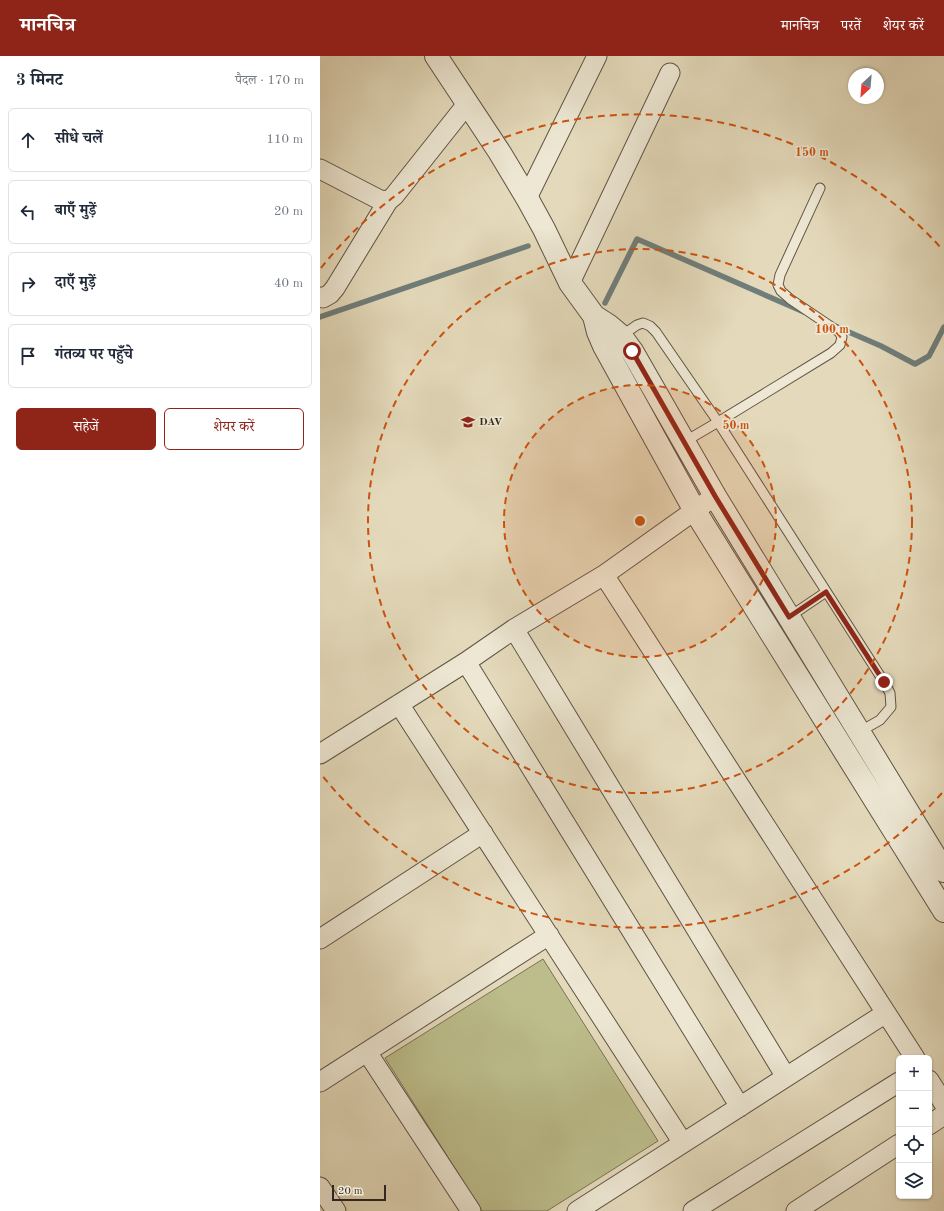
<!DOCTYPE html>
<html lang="hi">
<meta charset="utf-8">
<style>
body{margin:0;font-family:"Old Standard TT","Noto Serif Devanagari",serif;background:#f2f2f3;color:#1f2937}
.controls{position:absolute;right:12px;bottom:12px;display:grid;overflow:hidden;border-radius:6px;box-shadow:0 1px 3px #0004}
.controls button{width:36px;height:36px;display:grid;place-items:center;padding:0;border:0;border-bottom:1px solid #e0e1e3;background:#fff;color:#1f2937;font:20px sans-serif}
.compass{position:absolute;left:528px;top:12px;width:36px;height:36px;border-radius:50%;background:#fff;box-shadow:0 1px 3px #0004;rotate:206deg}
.scale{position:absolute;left:12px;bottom:10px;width:54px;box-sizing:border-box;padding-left:4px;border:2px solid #33281f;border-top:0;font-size:11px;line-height:14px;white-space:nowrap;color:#33281f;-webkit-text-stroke:3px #ede7d3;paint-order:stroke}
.stop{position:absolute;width:12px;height:12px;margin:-9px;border:3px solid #8f2418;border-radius:50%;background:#fff}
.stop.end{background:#8f2418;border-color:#fff;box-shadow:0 1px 4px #0008}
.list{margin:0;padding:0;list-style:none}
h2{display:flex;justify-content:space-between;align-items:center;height:52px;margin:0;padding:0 16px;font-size:17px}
h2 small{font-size:13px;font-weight:400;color:#747a83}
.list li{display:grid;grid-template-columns:26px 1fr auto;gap:12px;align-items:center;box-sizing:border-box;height:64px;margin:0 8px 8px;padding:0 8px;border:1px solid #e0e1e3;border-radius:6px}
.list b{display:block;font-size:15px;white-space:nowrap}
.list em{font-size:13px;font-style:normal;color:#747a83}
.actions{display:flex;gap:8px;padding:12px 16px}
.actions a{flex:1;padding:9px 0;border:1px solid #8f2418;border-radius:6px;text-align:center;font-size:14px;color:#8f2418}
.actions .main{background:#8f2418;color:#fff}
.icon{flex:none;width:22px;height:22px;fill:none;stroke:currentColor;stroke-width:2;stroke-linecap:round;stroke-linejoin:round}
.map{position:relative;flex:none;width:624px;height:1155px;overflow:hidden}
header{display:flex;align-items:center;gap:24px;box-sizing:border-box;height:56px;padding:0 20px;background:#8f2418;color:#fff}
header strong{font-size:19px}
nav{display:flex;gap:22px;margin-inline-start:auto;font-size:14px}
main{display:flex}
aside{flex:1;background:#fff}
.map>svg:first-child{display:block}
.green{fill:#bcbd8b;stroke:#787255}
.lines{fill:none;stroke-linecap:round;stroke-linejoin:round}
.stream{stroke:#707e7b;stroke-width:5.5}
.service-casing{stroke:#5f5446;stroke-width:11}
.minor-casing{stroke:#5f5446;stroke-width:21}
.tertiary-casing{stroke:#5f5446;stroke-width:24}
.service{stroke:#ede7d3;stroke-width:9}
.minor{stroke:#ede7d3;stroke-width:19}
.tertiary{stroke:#ede7d3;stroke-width:22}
.route{stroke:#8f2418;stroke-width:5}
.ring{fill:none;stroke:#cd520f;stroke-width:2;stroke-dasharray:7 5}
.labels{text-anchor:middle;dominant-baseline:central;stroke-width:3.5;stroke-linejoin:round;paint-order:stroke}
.poi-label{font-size:11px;font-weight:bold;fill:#33281f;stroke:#ede7d3;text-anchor:start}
.centre{fill:#cd520f;stroke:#ede7d3;stroke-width:2}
.ring-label{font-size:12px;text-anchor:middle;font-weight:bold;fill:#cd520f;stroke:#ede7d3;stroke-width:3.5;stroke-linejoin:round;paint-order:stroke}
</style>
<header>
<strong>मानचित्र</strong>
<nav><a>मानचित्र</a><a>परतें</a><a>शेयर करें</a></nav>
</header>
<main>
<aside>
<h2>3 मिनट<small>पैदल · 170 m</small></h2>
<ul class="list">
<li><svg class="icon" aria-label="ahead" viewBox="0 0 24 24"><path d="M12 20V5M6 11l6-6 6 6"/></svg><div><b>सीधे चलें</b></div><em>110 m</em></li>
<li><svg class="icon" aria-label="left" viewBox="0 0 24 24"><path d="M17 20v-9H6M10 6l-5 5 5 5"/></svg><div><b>बाएँ मुड़ें</b></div><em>20 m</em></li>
<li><svg class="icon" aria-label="right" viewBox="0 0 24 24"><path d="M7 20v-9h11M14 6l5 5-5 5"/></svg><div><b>दाएँ मुड़ें</b></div><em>40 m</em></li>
<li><svg class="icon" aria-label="arrive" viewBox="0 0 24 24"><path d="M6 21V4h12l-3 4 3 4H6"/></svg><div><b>गंतव्य पर पहुँचे</b></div></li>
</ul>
<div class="actions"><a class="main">सहेजें</a><a>शेयर करें</a></div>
</aside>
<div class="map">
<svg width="624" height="1155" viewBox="0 0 624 1155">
<rect width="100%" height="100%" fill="#e4dabb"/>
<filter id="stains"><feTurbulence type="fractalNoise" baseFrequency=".005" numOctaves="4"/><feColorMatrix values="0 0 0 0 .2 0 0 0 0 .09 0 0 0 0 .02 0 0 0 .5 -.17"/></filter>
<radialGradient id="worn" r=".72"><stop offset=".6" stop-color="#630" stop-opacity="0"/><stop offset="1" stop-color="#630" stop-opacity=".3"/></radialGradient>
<!-- green -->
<path class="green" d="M223 903 338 1085 227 1155H162L65 1002Z"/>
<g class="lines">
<!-- stream -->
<path class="stream" d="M285 247 317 183 484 256
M0 261 208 190
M515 270 561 290 595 308 609 300 624 271"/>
<defs>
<path id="service" d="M301 280 317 269 323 267 330 270 336 276 398 366 564 626 570 637 571 651 560 664 539 676
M364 386 398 366 511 297 520 289 522 281 519 276 470 243 461 235 458 229 460 219 500 132
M469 561 506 536"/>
<path id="minor" d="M0 113 60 144 68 145 74 140 147 48
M207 142 277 0
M250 227 350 17
M0 241 3 242 10 238 15 232 68 145
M284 519 595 1002
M194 573 466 1021
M146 606 420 1051
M79 648 363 1087
M0 698 146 606 194 573 284 519 395 440
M0 883 163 777
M47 996 151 1155
M609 1024 624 1048
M0 1026 229 879
M609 1069 624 1059
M0 1131 16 1155
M257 1155 566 957
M373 1155 579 1026
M476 1155 579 1088"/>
<path id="tertiary" d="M116 0 180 97 207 142 224 173 250 227 274 260 288 269 301 280 312 295 395 440 624 815
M274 260 278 276 284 290 375 455 624 855"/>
</defs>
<!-- service casing -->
<use href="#service" class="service-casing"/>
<!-- minor casing -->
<use href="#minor" class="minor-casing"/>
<!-- tertiary casing -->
<use href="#tertiary" class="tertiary-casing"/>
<!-- service -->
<use href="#service" class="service"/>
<!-- minor -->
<use href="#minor" class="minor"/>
<!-- tertiary -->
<use href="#tertiary" class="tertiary"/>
</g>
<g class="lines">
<!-- route -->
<path class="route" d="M312 295 395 440 469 561 506 536 564 626"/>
</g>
<!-- distance rings -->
<circle cx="320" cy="465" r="136" fill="#cd520f" fill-opacity=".12"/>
<g class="ring">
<circle cx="320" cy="465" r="136"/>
<circle cx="320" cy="465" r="272"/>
<path d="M622 737A407 407 0 0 1 1 718M1 212A407 407 0 0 1 622 193"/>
</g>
<!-- icons -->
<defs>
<symbol id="school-bare" viewBox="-9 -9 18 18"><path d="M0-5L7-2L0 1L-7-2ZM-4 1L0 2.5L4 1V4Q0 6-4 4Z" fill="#8f2418" stroke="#ede7d3" stroke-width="2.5" paint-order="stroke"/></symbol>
</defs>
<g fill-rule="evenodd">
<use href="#school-bare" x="138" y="356" width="20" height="20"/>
</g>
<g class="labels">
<!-- poi labels -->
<g class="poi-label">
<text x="159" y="366">DAV</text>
</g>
</g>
<circle cx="320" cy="465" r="6" class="centre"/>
<g class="ring-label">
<text x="492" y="100">150 m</text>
<text x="512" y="277">100 m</text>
<text x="416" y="373">50 m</text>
</g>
<rect width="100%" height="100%" filter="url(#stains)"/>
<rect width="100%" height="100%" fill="url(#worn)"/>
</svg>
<div class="controls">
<button>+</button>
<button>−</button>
<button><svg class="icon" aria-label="locate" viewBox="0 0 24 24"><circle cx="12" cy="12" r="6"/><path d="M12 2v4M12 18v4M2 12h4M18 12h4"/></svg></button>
<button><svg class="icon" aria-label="layers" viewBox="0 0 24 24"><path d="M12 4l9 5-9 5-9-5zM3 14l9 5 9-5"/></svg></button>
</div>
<svg class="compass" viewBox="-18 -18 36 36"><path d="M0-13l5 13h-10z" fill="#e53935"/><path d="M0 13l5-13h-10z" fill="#747a83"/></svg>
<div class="scale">20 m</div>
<div class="stop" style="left:312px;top:295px"></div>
<div class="stop end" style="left:564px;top:626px"></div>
</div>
</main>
